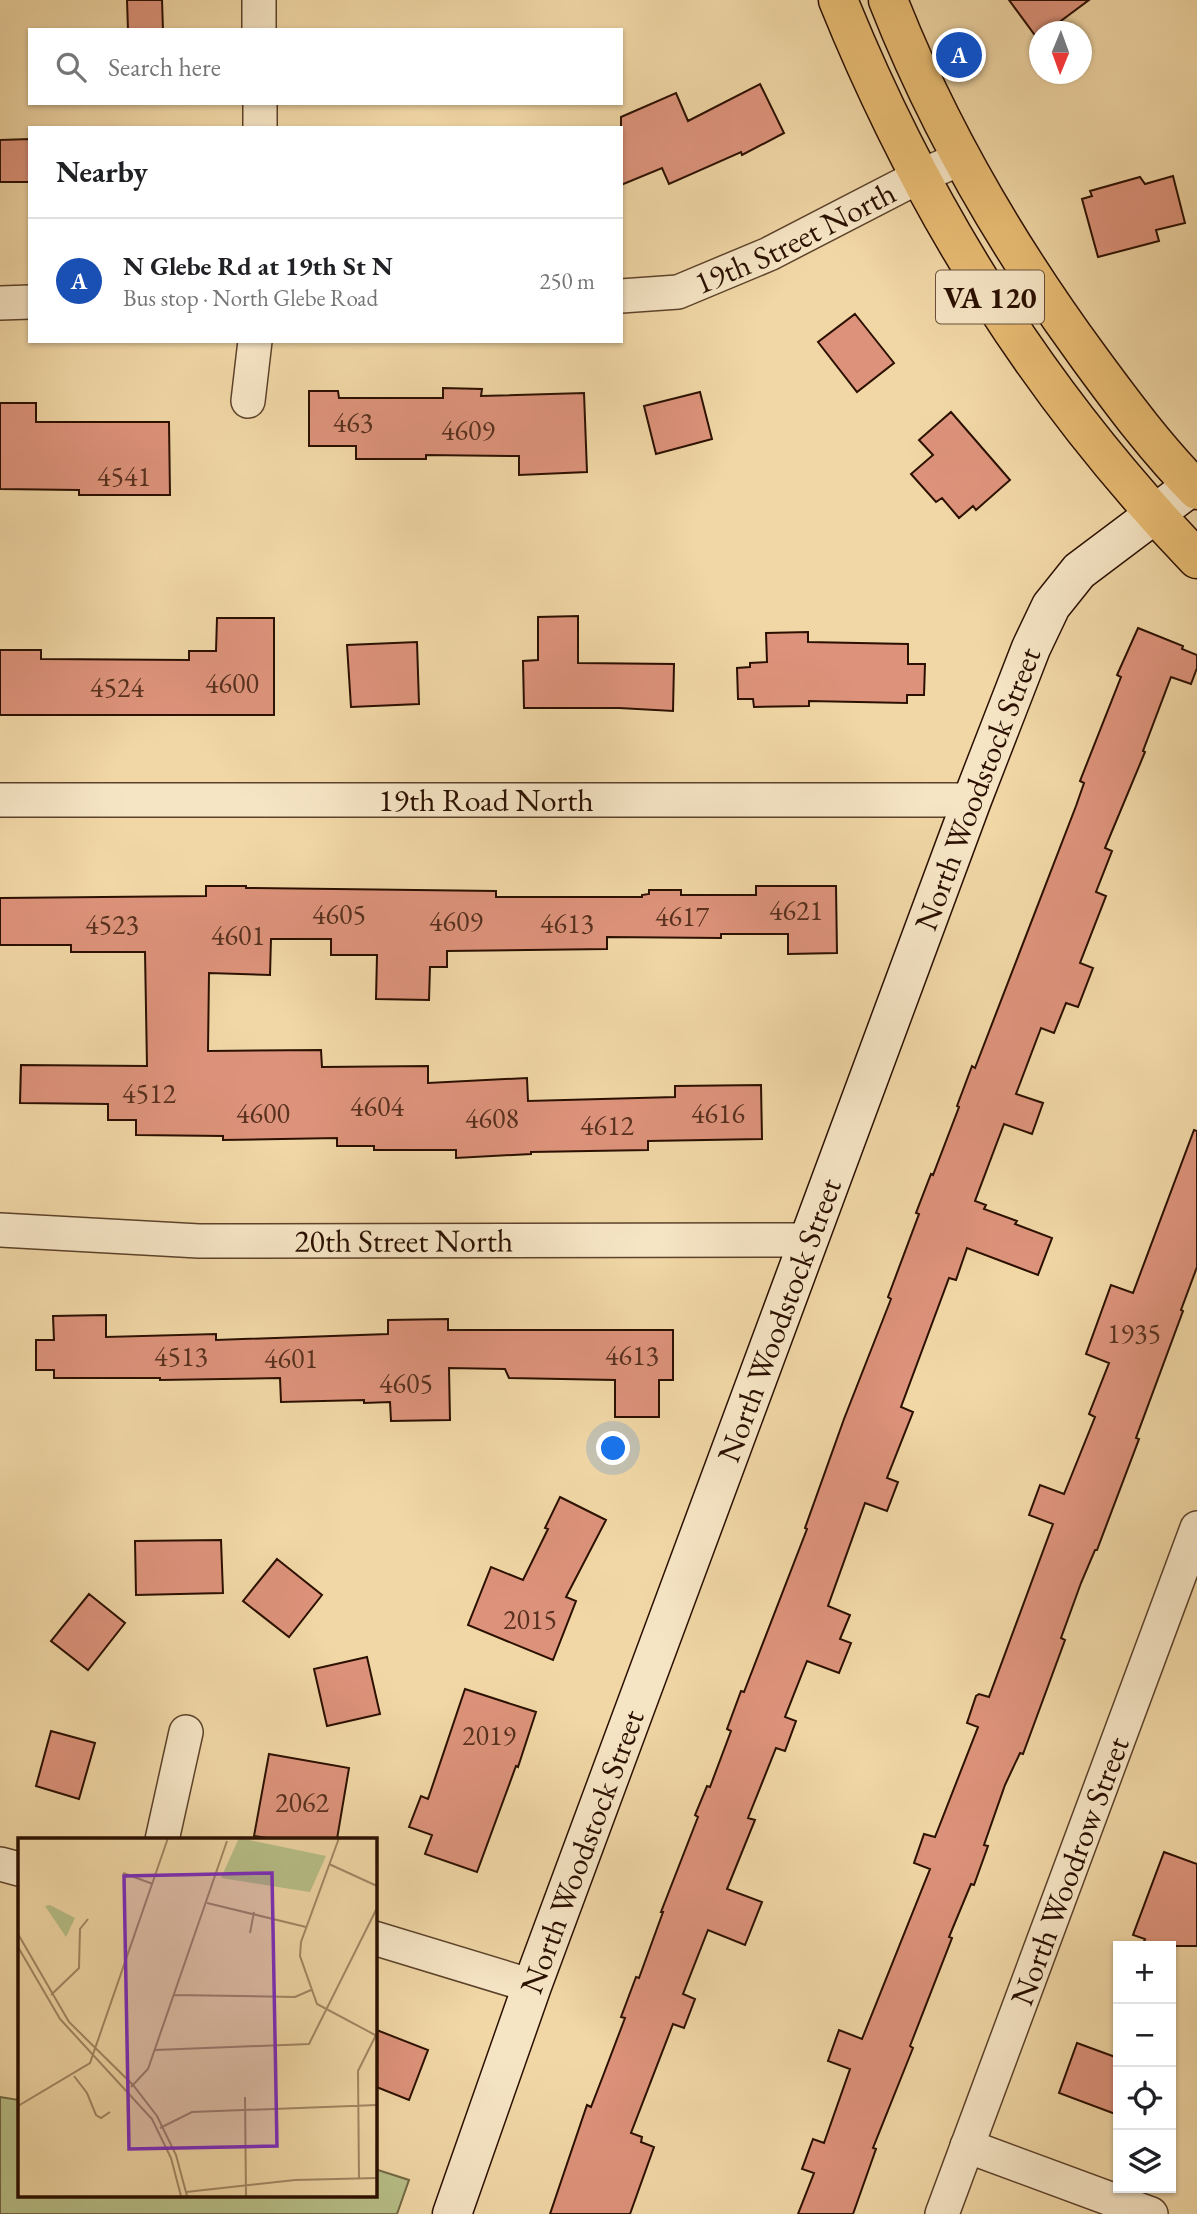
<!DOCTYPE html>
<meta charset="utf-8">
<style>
body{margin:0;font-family:"EB Garamond",serif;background:#f2f2f2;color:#202124}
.controls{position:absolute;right:21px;bottom:21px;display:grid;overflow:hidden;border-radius:0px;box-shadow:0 2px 5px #0004}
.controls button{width:63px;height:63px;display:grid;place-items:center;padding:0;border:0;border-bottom:2px solid #e0e0e0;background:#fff;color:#202124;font:35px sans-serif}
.compass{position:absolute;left:1029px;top:21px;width:63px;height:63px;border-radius:50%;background:#fff;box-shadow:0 2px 5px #0004;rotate:181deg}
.you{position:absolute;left:614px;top:1449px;width:24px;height:24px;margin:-18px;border:5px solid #fff;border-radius:50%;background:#1a73e8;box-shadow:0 0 0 10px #1a73e833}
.badge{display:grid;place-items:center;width:46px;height:46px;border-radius:50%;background:#8f2418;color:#fff;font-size:23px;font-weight:700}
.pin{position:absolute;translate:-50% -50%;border:4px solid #fff;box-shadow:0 2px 7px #0006}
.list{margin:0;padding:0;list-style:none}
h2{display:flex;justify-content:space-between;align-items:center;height:91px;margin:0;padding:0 28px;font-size:30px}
h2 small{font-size:23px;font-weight:400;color:#757577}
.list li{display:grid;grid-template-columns:46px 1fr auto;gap:21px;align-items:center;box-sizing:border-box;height:126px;padding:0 28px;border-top:2px solid #e0e0e0}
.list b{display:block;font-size:26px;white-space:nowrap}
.list p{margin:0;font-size:23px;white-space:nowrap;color:#757577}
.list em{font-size:23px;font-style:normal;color:#757577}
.icon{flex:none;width:38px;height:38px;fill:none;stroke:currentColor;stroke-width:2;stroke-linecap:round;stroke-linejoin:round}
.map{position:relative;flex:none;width:1197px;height:2214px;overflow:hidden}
.search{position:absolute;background:#fff;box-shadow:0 2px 5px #0004;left:28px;top:28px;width:595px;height:77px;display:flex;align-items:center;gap:18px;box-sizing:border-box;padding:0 24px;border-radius:0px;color:#757577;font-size:26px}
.panel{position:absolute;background:#fff;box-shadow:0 2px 5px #0004;left:28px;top:126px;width:595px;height:217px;border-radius:0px}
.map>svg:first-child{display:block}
.green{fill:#b7bf88;stroke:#716844;stroke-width:2}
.building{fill:#dd937b;stroke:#2b1000;stroke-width:2}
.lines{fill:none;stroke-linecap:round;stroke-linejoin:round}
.street-casing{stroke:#5c422a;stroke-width:36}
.secondary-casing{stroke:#2b1000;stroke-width:41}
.primary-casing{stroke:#2b1000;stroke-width:41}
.street{stroke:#f6e5c5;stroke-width:33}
.secondary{stroke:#f6e5c5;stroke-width:38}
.primary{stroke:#e8bc73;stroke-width:38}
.labels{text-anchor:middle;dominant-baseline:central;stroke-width:7;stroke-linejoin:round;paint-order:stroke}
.number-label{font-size:28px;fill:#58311f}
.shield{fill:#f6e5c5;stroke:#68503b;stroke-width:2}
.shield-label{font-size:30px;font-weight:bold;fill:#2b1000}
.street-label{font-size:32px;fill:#2b1000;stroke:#f6e5c5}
.inset-road{fill:none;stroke:#a28764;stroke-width:2}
.view{fill:#7b2cbf;fill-opacity:0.15;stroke:#7b2cbf;stroke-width:3.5}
.inset-edge{fill:none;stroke:#2b1000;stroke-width:3.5}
</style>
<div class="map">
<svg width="1197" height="2214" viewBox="0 0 1197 2214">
<rect width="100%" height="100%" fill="#f1d7a6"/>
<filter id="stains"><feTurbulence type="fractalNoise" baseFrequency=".00286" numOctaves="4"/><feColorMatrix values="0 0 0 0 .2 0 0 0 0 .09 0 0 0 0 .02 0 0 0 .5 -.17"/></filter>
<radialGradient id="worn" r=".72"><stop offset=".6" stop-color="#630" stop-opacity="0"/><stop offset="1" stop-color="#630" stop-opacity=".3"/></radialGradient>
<!-- green -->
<path class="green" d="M0 2097 19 2100V2195H374L375 2169 409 2180 397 2214H0Z"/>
<!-- building -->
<path class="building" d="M127 0H162L163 30H128Z
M1009 0H1089L1046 32H1040L1037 38Z
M760 84 784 133 742 155 741 152 669 184 662 168 621 185V117L676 93 688 121Z
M30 139V182H0V140Z
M1173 176 1185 223 1156 230 1159 241 1098 257 1082 199 1092 196 1090 191 1140 177 1145 184Z
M855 314 894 363 857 392 818 342Z
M443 388 482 389 481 396 584 393 587 472 519 475V456L426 455V459H356V446H309V391H338L339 398H443Z
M700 392 712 439 656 454 644 406Z
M0 403H36V422H169L170 495H79V490L0 489Z
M951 412 1010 480 976 510 973 506 959 518 942 498 936 502 911 474 933 455 919 440Z
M578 616V663L674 664 673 711 619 708H524L523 661 538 660V617Z
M217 618H274V715H0V650H41V659L189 660V651H216Z
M1138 628 1183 646 1182 649 1197 655V668L1191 684 1171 677 1143 751 1145 752 1105 848 1112 851 1096 892 1106 896 1080 963 1093 968 1078 1007 1066 1003 1054 1033 1041 1028 1016 1094 1043 1103 1032 1134 1004 1124 975 1201 986 1205 984 1209 1017 1221 1015 1224 1052 1238 1038 1275 967 1248 956 1280 949 1278 901 1407 913 1412 887 1478 898 1482 887 1511 865 1503 828 1606 850 1615 840 1639 851 1643 839 1673 807 1661 785 1717 796 1721 785 1751 776 1748 748 1818 755 1820 727 1889 762 1902 745 1945 708 1930 683 1994 695 1999 684 2028 673 2024 631 2133 642 2137 641 2142 654 2147 630 2214H550L587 2105 591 2107 603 2076 625 2018 621 2017 636 1977 639 1978 663 1912H661L698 1817 695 1815 707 1786 710 1787 731 1731 727 1729 741 1691 744 1692 807 1529 805 1528 844 1419 891 1299 888 1297 919 1214 916 1213 931 1174 933 1175 959 1107 957 1106 972 1066 975 1068 1076 806 1084 783 1080 781 1121 677 1117 675Z
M808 632V642L908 644V664H925L924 695H907V703L809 701V706L754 707 753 699H738L737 668 750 667V663L767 662 766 633Z
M417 642 419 704 351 707 347 645Z
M206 886H246V888L496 891V897H642V895L649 894V890H681V895H756V886H836L837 953 788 954V934H721V938L607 937V949L447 951V967H430L429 1000 376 999 377 955H331V939H271L270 975 209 973 208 1051 321 1050 322 1067 428 1066V1083L527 1078 528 1101 675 1097V1086L761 1085 762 1139 648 1141V1150L531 1152V1154L456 1158V1150H374V1146H337V1138L223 1140V1136L136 1135V1120H108V1104L20 1103 21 1065 147 1066 145 952H71V945H0V898L206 896Z
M1194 1130 1197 1131V1267L1181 1310 1183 1311 1136 1438 1139 1439 1097 1550H1095L1081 1583 1061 1638 1065 1640 1023 1754 1020 1753 1005 1785 984 1845 988 1846 974 1885 971 1884 949 1937 952 1938 910 2046 913 2048 873 2148 876 2149 853 2214H798L814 2173 802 2169 813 2139 824 2143 850 2069 828 2061 839 2030 862 2039 930 1869 914 1863 924 1834 935 1837 978 1727 967 1723 976 1696 979 1694 989 1697 1053 1524 1029 1515 1040 1485 1064 1494 1095 1417 1089 1414 1109 1363 1086 1354 1111 1285 1133 1293Z
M106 1315V1337L216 1334V1340L388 1334V1320L448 1319V1330H673V1380H659V1417H615V1380L509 1378 505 1369 449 1368 450 1420 391 1421 390 1402 364 1403V1400L281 1402 280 1378 160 1380V1378H54V1370H36V1340H54L53 1316Z
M560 1497 606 1520 566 1597 576 1601 553 1660 468 1625 491 1567 523 1580 548 1529 545 1528Z
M221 1540 223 1593 136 1595 135 1541Z
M277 1559 322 1595 289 1637 243 1601Z
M89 1594 125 1623 88 1670 51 1641Z
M367 1657 380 1714 327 1726 314 1669Z
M465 1689 536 1712 518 1767 516 1766 477 1872 425 1854 432 1835 409 1827 421 1796 428 1799Z
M51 1731 95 1743 79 1799 36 1786Z
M269 1754 349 1768 337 1839H274L254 1836Z
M1164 1852 1197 1864V1946H1142L1145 1939 1133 1935Z
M374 2029 428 2050 409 2100 374 2086Z
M1077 2043 1118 2058V2115L1059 2093Z"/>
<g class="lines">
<defs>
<g id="street">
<path d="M259 0V30"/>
<path d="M260 103V128"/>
<path id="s1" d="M621 296 678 292 769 254 918 177 960 159"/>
<path d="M0 303 30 302"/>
<path d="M248 401 255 341"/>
<path id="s2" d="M0 800H972"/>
<path id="s3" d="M0 1230 199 1241 809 1240"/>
<path d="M162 1840 186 1732"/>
<path d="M0 1864 19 1869"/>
<path d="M374 1938 532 1986"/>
<path d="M967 2146 1151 2214"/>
<path id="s4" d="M942 2214 1197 1528"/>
</g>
<g id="secondary">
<path id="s5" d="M452 2214 532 1986 972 800 1031 648 1051 606 1079 571 1192 486"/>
</g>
<path id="primary" d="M838 0C923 210 1039 395 1197 559
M888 0C939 130 1007 246 1090 359 1123 404 1158 451 1197 490"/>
</defs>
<!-- street casing -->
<use href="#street" class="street-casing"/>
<!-- secondary casing -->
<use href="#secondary" class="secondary-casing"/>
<!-- primary casing -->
<use href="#primary" class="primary-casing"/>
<!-- street -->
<use href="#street" class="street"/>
<!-- secondary -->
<use href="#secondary" class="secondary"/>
<!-- primary -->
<use href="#primary" class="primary"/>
</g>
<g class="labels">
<!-- number labels -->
<g class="number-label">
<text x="353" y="422">463</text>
<text x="468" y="430">4609</text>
<text x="124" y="476">4541</text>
<text x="232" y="683">4600</text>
<text x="117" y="687">4524</text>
<text x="796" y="910">4621</text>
<text x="339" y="914">4605</text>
<text x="682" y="916">4617</text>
<text x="456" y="921">4609</text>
<text x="567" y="923">4613</text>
<text x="112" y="924">4523</text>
<text x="238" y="935">4601</text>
<text x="149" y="1093">4512</text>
<text x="377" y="1106">4604</text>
<text x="263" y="1113">4600</text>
<text x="718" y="1113">4616</text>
<text x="492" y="1118">4608</text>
<text x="607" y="1125">4612</text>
<text x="1134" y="1333">1935</text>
<text x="632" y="1355">4613</text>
<text x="181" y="1356">4513</text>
<text x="291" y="1358">4601</text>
<text x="406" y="1383">4605</text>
<text x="530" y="1619">2015</text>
<text x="489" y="1735">2019</text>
<text x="302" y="1802">2062</text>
</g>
<!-- shield labels -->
<rect class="shield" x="936" y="270.5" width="108" height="53" rx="5"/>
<g class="shield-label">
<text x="990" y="297">VA 120</text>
</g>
<!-- street labels -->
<g class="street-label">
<text stroke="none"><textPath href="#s1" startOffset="186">19th Street North</textPath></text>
<text stroke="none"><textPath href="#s5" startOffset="1519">North Woodstock Street</textPath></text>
<text stroke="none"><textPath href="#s2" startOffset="486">19th Road North</textPath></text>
<text stroke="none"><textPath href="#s3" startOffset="404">20th Street North</textPath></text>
<text stroke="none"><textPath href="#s5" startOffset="952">North Woodstock Street</textPath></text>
<text stroke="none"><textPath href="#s5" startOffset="385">North Woodstock Street</textPath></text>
<text stroke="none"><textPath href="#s4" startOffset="366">North Woodrow Street</textPath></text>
</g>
</g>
<!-- overview -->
<g transform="translate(18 1838)">
<rect width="359" height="359" fill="#f1d7a6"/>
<path d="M221 0 308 18 292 54 203 40ZM32 67 57 80 48 99 27 68Z" fill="#b7bf88"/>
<path class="inset-road" d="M321 0 283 104 282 118 299 166 359 198M311 26 359 48M105 35 135 46M189 65 288 89M232 95 236 74M0 96 51 184 115 247 139 278 158 317 169 358M0 109 42 181 134 281 153 320 163 358M33 157 61 130 62 91 70 81M156 157 277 159 293 152M137 212 291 206 359 70M56 238 69 255 78 277 83 280 92 274M113 249 130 231 209 3M227 259 228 358M0 268 72 225 150 0M142 290 174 274 359 267M341 341 340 233 359 195M168 354 277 342 359 340"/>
<path class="view" d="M254 35 259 308 111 311 106 38Z"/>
<rect width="359" height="359" class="inset-edge"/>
</g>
<rect width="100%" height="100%" filter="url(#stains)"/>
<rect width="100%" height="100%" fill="url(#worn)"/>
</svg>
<div class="controls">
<button>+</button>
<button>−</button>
<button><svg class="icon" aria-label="locate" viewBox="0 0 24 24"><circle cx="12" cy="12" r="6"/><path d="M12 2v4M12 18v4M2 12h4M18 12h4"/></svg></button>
<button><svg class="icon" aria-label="layers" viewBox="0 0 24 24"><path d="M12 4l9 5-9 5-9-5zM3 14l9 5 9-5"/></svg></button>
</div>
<svg class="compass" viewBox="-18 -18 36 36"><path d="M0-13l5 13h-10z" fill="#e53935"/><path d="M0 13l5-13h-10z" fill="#757577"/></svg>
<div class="you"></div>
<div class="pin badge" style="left:959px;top:55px;background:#1a4fb4">A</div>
<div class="search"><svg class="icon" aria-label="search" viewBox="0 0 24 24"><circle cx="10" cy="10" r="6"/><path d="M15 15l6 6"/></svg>Search here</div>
<section class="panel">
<h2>Nearby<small></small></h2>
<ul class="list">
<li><span class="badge" style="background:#1a4fb4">A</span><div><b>N Glebe Rd at 19th St N</b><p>Bus stop · North Glebe Road</p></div><em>250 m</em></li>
</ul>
</section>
</div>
